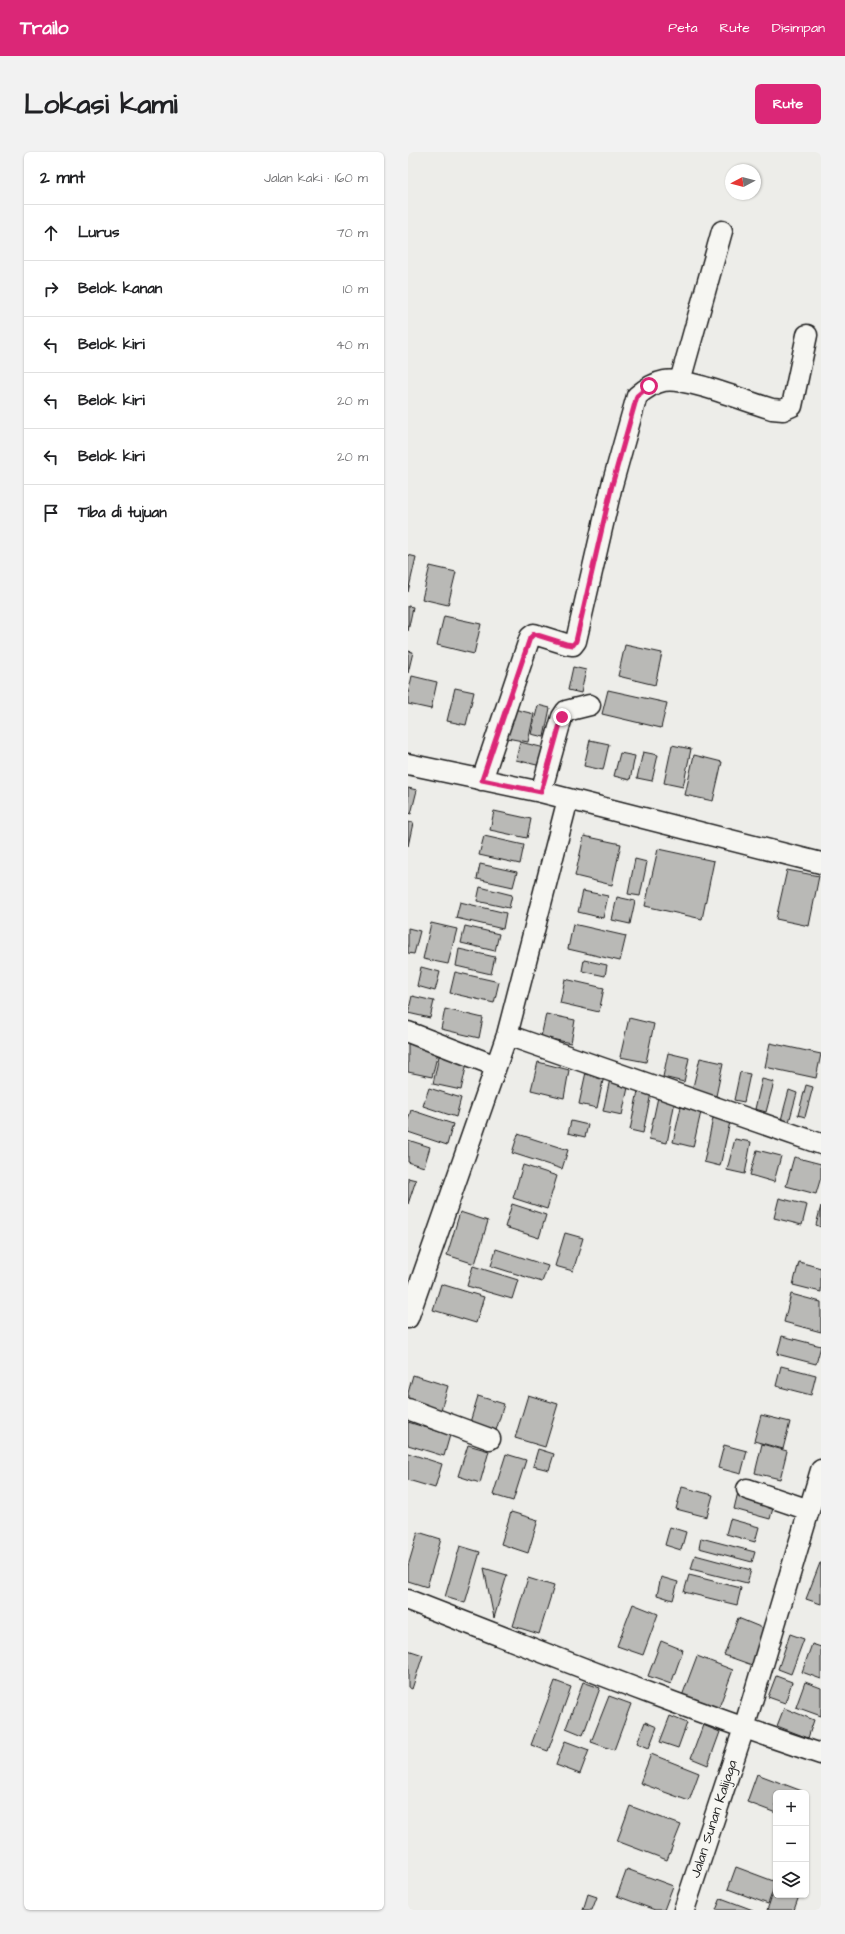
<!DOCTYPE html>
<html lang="id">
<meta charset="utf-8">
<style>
body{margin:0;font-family:"Architects Daughter",sans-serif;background:#f2f2f2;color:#202124}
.controls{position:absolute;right:12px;bottom:12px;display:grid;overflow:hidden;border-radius:6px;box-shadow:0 1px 3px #0004}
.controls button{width:36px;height:36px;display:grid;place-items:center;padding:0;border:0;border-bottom:1px solid #e0e0e0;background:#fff;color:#202124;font:20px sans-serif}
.compass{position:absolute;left:317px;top:12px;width:36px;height:36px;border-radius:50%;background:#fff;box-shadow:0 1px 3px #0004;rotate:263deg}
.stop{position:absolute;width:12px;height:12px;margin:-9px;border:3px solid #db2777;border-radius:50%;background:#fff}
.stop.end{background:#db2777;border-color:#fff;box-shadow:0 1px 4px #0008}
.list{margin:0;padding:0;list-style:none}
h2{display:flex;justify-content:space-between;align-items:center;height:52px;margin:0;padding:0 16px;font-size:17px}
h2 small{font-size:13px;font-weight:400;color:#757577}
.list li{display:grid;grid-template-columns:26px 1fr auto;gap:12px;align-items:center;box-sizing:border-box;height:56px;padding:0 16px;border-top:1px solid #e0e0e0}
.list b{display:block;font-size:15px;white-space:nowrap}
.list em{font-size:13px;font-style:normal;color:#757577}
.icon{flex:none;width:22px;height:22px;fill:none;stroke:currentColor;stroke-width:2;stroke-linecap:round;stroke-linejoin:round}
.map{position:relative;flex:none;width:413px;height:1758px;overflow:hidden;border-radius:6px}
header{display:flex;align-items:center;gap:24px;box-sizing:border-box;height:56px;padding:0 20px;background:#db2777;color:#fff}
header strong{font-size:19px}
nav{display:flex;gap:22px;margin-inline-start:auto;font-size:14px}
.intro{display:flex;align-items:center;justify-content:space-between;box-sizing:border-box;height:96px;padding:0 24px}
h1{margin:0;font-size:28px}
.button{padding:10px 18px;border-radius:6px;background:#db2777;color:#fff;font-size:14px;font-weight:700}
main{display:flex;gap:24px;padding:0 24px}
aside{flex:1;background:#fff;border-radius:6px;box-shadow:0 1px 3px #0004}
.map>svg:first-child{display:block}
.building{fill:#b9b9b6;stroke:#1c1c1c}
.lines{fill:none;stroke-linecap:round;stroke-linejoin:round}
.minor-casing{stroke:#1c1c1c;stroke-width:23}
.minor{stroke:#f6f6f2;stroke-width:20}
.route{stroke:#db2777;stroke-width:5}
.labels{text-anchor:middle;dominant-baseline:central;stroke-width:3.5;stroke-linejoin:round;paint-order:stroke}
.street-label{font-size:14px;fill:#1c1c1c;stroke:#f6f6f2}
</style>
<header>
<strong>Trailo</strong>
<nav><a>Peta</a><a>Rute</a><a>Disimpan</a></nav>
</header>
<div class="intro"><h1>Lokasi kami</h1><a class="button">Rute</a></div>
<main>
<aside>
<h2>2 mnt<small>Jalan kaki · 160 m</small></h2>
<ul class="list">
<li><svg class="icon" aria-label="ahead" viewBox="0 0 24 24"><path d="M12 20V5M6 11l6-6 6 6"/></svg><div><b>Lurus</b></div><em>70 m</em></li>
<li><svg class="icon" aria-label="right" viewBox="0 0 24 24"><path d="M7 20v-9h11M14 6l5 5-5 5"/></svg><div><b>Belok kanan</b></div><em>10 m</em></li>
<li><svg class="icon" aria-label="left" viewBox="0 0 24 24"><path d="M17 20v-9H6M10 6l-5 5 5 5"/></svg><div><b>Belok kiri</b></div><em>40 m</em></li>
<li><svg class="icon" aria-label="left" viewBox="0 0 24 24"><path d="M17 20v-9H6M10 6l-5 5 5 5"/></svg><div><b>Belok kiri</b></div><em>20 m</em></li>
<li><svg class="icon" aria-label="left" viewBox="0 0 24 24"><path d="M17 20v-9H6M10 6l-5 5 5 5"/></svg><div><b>Belok kiri</b></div><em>20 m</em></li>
<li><svg class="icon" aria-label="arrive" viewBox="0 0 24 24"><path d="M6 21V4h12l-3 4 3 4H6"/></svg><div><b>Tiba di tujuan</b></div></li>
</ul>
</aside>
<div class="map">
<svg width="413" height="1758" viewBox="0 0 413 1758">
<rect width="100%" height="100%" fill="#edede9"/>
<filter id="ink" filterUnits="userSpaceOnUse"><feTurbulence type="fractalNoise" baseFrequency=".025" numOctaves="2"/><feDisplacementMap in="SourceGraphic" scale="8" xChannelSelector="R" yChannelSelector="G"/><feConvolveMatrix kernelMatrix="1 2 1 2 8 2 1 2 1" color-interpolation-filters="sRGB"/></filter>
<g filter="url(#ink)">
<!-- building -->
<path class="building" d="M0 403 8 405 0 440Z
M22 414 48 420 40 453 14 447Z
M0 454 5 455 0 479Z
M36 464 73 472 66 502 29 493Z
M217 493 254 501 247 533 210 524Z
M0 499 5 500 0 521Z
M165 515 178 518 173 541 160 538Z
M4 524 29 530 23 557 0 552V542Z
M47 536 66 540 58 573 39 569Z
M200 538 259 551 253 576 194 562Z
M130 553 142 556 136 585 123 582Z
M106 557 126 562 120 590 99 586Z
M182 588 201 592 195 618 176 614Z
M112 590 137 596 133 614 108 608Z
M264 593 283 597 275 635 256 631Z
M235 600 250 603 244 629 229 626Z
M212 601 227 604 222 628 206 624Z
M286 603 314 610 305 649 277 643Z
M0 636 9 638 3 662 0 661Z
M86 659 123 667 119 686 82 678Z
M0 670 5 671 0 694Z
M76 684 116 693 112 712 71 703Z
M176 684 213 692 204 733 167 724Z
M250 697 306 709 294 767 237 754Z
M227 707 239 710 232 744 220 742Z
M72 712 109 720 105 735 69 727Z
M379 718 411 724 401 774 368 767Z
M72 735 104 743 101 756 69 749Z
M175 739 200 744 195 766 170 760Z
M209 745 227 749 222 772 204 768Z
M52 750 98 761 95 777 48 766Z
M23 771 49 777 40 812 15 807Z
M165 772 218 784 212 809 160 797Z
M57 774 91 782 87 799 53 791Z
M0 776 12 779 6 802 0 801Z
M51 797 87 805 83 822 48 814Z
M176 808 199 813 197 824 174 819Z
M13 815 32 820 27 839 9 834Z
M47 820 91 830 86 851 42 841Z
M157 827 196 836 191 860 152 851Z
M4 844 26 849 22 866 0 861Z
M37 857 75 866 71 886 33 877Z
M138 862 167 868 163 891 133 885Z
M221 866 246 872 238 910 212 905Z
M0 889 31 896 24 925 0 920Z
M362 891 413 902 408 926 357 915Z
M260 901 281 906 276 930 255 925Z
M31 904 59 911 53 938 25 932Z
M292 906 315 911 308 944 284 939Z
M130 910 161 918 156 946 123 938Z
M178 920 196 924 189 956 171 952Z
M332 920 342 922 336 950 326 948Z
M202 927 221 931 214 963 195 959Z
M354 927 366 930 358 960 347 957Z
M398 933 405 935 397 965 390 963Z
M21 936 53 946 48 965 15 954Z
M381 938 389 941 381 970 373 968Z
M230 939 243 941 235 981 222 978Z
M250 945 267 949 259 991 241 987Z
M273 955 293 960 285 995 265 990Z
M3 958 45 972 39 993 0 980V968Z
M305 966 322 970 312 1014 296 1010Z
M163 969 180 973 177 985 160 981Z
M110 982 160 998 154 1017 104 1001Z
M327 987 343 990 337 1022 319 1018Z
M0 988 22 995 16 1015 0 1010Z
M349 998 373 1004 366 1030 342 1023Z
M386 1005 413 1012V1025L408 1042 378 1034Z
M115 1013 149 1024 139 1057 105 1046Z
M0 1026 8 1028 0 1052Z
M371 1046 399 1053 394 1073 366 1066Z
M104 1052 138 1063 131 1086 97 1075Z
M413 1054V1075L408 1073Z
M52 1060 80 1069 67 1112 39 1103Z
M157 1081 175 1086 165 1119 147 1114Z
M88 1097 140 1114 134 1130 83 1114Z
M391 1110 413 1116V1140L385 1133Z
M65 1114 110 1128 104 1147 59 1134Z
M33 1132 76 1145 68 1171 25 1158Z
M383 1142 413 1150V1180L376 1170Z
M374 1184 413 1194 408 1212 369 1202Z
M373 1214 408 1223 403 1243 368 1234Z
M5 1223 40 1234 32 1261 0 1251V1241Z
M120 1243 150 1252 137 1295 107 1286Z
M70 1244 96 1252 86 1285 60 1277Z
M353 1263 382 1270 375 1297 346 1289Z
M0 1270 42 1283 36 1304 0 1293Z
M354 1292 379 1299 372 1327 347 1321Z
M60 1293 81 1299 72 1331 50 1324Z
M316 1293 339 1299 333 1322 310 1316Z
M130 1297 146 1302 141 1318 125 1314Z
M0 1301 34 1312 27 1336 0 1328Z
M98 1302 118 1308 105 1349 85 1343Z
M274 1335 305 1343 299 1365 268 1357Z
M330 1340 367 1349 362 1367 326 1357Z
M103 1360 130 1368 120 1401 93 1392Z
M322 1367 351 1375 347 1390 318 1382Z
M262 1375 278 1380 273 1398 257 1393Z
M10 1380 33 1387 19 1435 0 1429V1414Z
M293 1386 347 1400 344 1410 291 1396Z
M52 1394 72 1400 57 1451 37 1445Z
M287 1403 343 1418 339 1431 283 1417Z
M412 1411H413V1452L398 1447Z
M76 1416 99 1423 86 1466Z
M281 1423 333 1436 329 1453 276 1440Z
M253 1425 270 1430 265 1448 249 1443Z
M120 1426 146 1434 131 1482 105 1474Z
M225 1452 250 1462 235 1503 209 1494Z
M330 1466 357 1477 344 1513 316 1503Z
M382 1482 396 1487 383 1522 370 1517Z
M253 1489 275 1498 263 1532 240 1524Z
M404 1492 413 1495V1527L394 1520Z
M0 1498 15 1503 4 1537 0 1535Z
M289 1504 325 1518 310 1558 274 1544Z
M368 1524 384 1530 377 1551 360 1545Z
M147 1529 163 1535 140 1599 123 1593Z
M175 1530 192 1536 175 1583 158 1576Z
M397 1530 413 1536V1564L388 1555Z
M201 1544 223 1552 206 1598 183 1590Z
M376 1556 406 1568 400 1586 369 1574Z
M262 1564 279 1571 270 1596 252 1590Z
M237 1570 249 1575 241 1596 229 1591Z
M295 1573 312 1580 300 1613 283 1606Z
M157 1589 181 1598 172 1622 148 1613Z
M243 1602 291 1621 281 1649 232 1631Z
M349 1622 394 1639 393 1641H368V1661L339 1650Z
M222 1654 273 1673 259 1708 209 1689Z
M328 1715 368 1730 360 1752 320 1737Z
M219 1717 265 1734 256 1758H247L209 1744Z
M367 1736 368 1743 391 1744 386 1758H359Z
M180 1742 189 1745 184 1758H175Z
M313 1746 345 1758H308Z"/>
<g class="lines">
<defs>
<path id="minor" d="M272 229 314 79
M0 612 133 640 413 711
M74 628 122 485 126 482 158 492 165 493 168 489 204 333 229 244C237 237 245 231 256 229 279 225 339 250 364 257L375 258 384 254 399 183
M133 640 154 565 158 559 182 553
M0 880 88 914
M99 883 413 992
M0 1166 99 883 160 647
M0 1257 82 1287
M339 1337 401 1358
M0 1448C137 1501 273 1556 413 1602
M276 1758 336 1576 413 1318"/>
</defs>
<!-- minor casing -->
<use href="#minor" class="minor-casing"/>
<!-- minor -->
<use href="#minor" class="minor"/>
</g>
</g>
<g class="lines" filter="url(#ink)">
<!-- route -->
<path class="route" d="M154 565 133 640 74 628 122 486 126 482 158 492 165 493 168 489 204 333 229 244 241 234"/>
</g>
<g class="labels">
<!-- street labels -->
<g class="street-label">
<text transform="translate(306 1667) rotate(-72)">Jalan Sunan Kalijaga</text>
</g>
</g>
</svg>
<div class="controls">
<button>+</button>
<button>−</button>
<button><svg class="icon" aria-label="layers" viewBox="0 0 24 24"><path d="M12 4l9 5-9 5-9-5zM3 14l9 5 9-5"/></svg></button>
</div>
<svg class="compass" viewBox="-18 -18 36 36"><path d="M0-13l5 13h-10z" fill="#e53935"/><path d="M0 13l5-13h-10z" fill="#757577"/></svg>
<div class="stop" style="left:241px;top:234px"></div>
<div class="stop end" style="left:154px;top:565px"></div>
</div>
</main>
